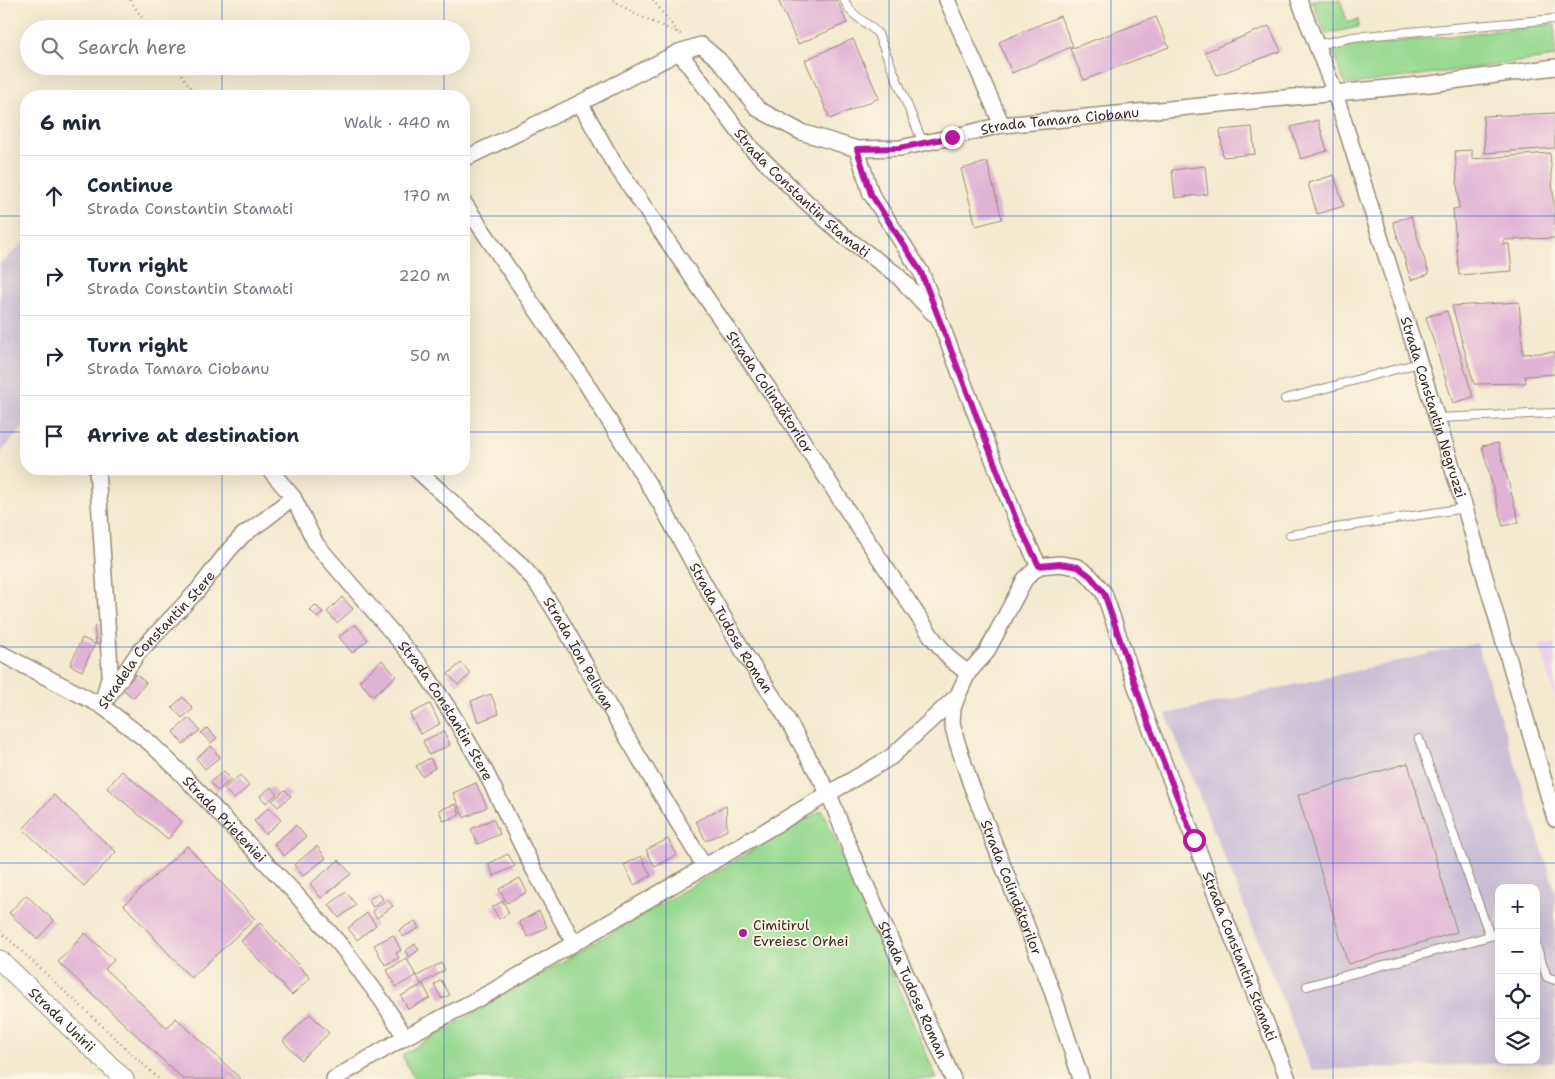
<!DOCTYPE html>
<meta charset="utf-8">
<style>
body{margin:0;font-family:"Shantell Sans",sans-serif;background:#f2f2f3;color:#1f2937}
.controls{position:absolute;right:15px;bottom:15px;display:grid;overflow:hidden;border-radius:10px;box-shadow:0 5px 20px #0002}
.controls button{width:45px;height:45px;display:grid;place-items:center;padding:0;border:0;border-bottom:1px solid #e0e1e3;background:#fff;color:#1f2937;font:25px sans-serif}
.stop{position:absolute;width:15px;height:15px;margin:-11px;border:4px solid #b5179e;border-radius:50%;background:#fff}
.stop.end{background:#b5179e;border-color:#fff;box-shadow:0 1px 5px #0008}
.list{margin:0;padding:0;list-style:none}
h2{display:flex;justify-content:space-between;align-items:center;height:65px;margin:0;padding:0 20px;font-size:21px}
h2 small{font-size:16px;font-weight:400;color:#747a83}
.list li{display:grid;grid-template-columns:32px 1fr auto;gap:15px;align-items:center;box-sizing:border-box;height:80px;padding:0 20px;border-top:1px solid #e0e1e3}
.list b{display:block;font-size:19px;white-space:nowrap}
.list p{margin:0;font-size:16px;white-space:nowrap;color:#747a83}
.list em{font-size:16px;font-style:normal;color:#747a83}
.icon{flex:none;width:28px;height:28px;fill:none;stroke:currentColor;stroke-width:2;stroke-linecap:round;stroke-linejoin:round}
.map{position:relative;flex:none;width:1555px;height:1079px;overflow:hidden}
.search{position:absolute;background:#fff;box-shadow:0 5px 20px #0002;left:20px;top:20px;width:450px;height:55px;display:flex;align-items:center;gap:12px;box-sizing:border-box;padding:0 18px;border-radius:28px;color:#747a83;font-size:19px}
.panel{position:absolute;background:#fff;box-shadow:0 5px 20px #0002;left:20px;top:90px;width:450px;height:385px;border-radius:20px}
.map>svg:first-child{display:block}
.built{fill:#ebd1eb}
.industrial{fill:#cbbfd5;fill-rule:evenodd}
.green{fill:#98da91;stroke:#6a8258}
.building{fill:#dfb3d4}
.lines{fill:none;stroke-linecap:round;stroke-linejoin:round}
.service-casing{stroke:#988a78;stroke-width:10}
.minor-casing{stroke:#988a78;stroke-width:18}
.tertiary-casing{stroke:#988a78;stroke-width:21}
.path{stroke:#988a78;stroke-width:2.5;stroke-dasharray:1 4;stroke-linecap:butt}
.service{stroke:#fff;stroke-width:8}
.minor{stroke:#fff;stroke-width:15}
.tertiary{stroke:#fff;stroke-width:19}
.route{stroke:#b5179e;stroke-width:6}
.grid{fill:none;stroke:#1d4ed8;stroke-width:1;stroke-opacity:0.55}
.poi-dot{fill:#b5179e;stroke:#fcf5e5;stroke-width:2}
.labels{text-anchor:middle;dominant-baseline:central;stroke-width:4;stroke-linejoin:round;paint-order:stroke}
.street-label{font-size:14px;fill:#3b2a1e;stroke:#fcf5e5}
.poi-label{font-size:14px;fill:#3b2a1e;stroke:#fcf5e5;text-anchor:start}
</style>
<div class="map">
<svg width="1555" height="1079" viewBox="0 0 1555 1079">
<rect width="100%" height="100%" fill="#fcf5e5"/>
<filter id="ink" filterUnits="userSpaceOnUse"><feTurbulence type="fractalNoise" baseFrequency=".02" numOctaves="2"/><feDisplacementMap in="SourceGraphic" scale="10" xChannelSelector="R" yChannelSelector="G"/><feConvolveMatrix kernelMatrix="1 2 1 2 8 2 1 2 1" color-interpolation-filters="sRGB"/></filter>
<filter id="wash" filterUnits="userSpaceOnUse"><feTurbulence type="fractalNoise" baseFrequency=".0096" numOctaves="4" result="noise"/><feDisplacementMap in="SourceGraphic" scale="20" xChannelSelector="R" yChannelSelector="G"/><feGaussianBlur stdDeviation="1.12" result="paint"/><feColorMatrix in="noise" values="0 0 0 0 0 0 0 0 0 0 0 0 0 0 0 0 0 1.4 0 .05"/><feComposite in="paint" operator="in"/></filter>
<g filter="url(#wash)">
<rect width="100%" height="100%" fill="#f4ead1"/>
<!-- built -->
<path class="built" d="M1555 642V699L1540 644Z"/>
<!-- industrial -->
<path class="industrial" d="M26 241V425L0 453V263Z
M1477 643 1555 890V1062L1311 1070 1166 714ZM1499 888H1536V1060H1499Z"/>
<!-- green -->
<path class="green" d="M1311 0H1340L1348 23 1358 19V27L1326 34Z
M1555 24V57L1354 84 1344 83 1332 49Z
M822 810 937 1079H414L402 1055Z"/>
<g id="blocks">
<!-- building -->
<path class="building" d="M778 0H837L847 23 798 44Z
M1060 16 1073 46 1012 73 999 42Z
M1156 17 1169 47 1084 80 1070 49Z
M1269 26 1281 51 1217 75 1205 52Z
M853 39 879 98 830 119 805 60Z
M1555 113V148L1485 153 1483 116Z
M1318 120 1327 151 1301 159 1291 127Z
M1252 127 1255 154 1223 157 1220 130Z
M1472 150V159L1550 153 1555 218V238L1503 240V244H1509L1512 271 1459 275 1453 209 1459 208 1455 151Z
M987 162 1002 219 976 226 961 169Z
M1205 166 1208 194 1175 198 1172 170Z
M1334 175 1344 206 1317 214 1308 183Z
M1411 216 1429 274 1411 280 1393 222Z
M1519 302 1523 354 1555 352V374L1525 376 1526 383 1474 384 1452 306Z
M1447 311 1473 397 1453 403 1426 317Z
M1498 443 1519 522 1503 526 1482 446Z
M342 597 353 609 337 623 327 612Z
M315 605 323 612 318 618 310 610Z
M355 624 368 640 352 653 339 637Z
M102 626 104 643 96 644 94 627Z
M82 638 95 644 82 671 70 665Z
M382 660 396 676 373 696 359 681Z
M461 663 471 674 458 685 448 674Z
M136 674 146 683 133 698 123 689Z
M491 694 499 714 478 722 471 701Z
M183 697 193 709 182 718 172 707Z
M430 704 440 724 420 734 410 714Z
M189 718 200 730 183 744 173 732Z
M207 728 217 738 211 743 201 733Z
M444 731 450 745 429 755 423 741Z
M211 746 220 757 205 769 196 758Z
M430 758 435 768 422 776 416 766Z
M1408 763 1457 932 1348 964 1298 795Z
M122 771 182 822 168 839 107 788Z
M224 771 231 780 217 791 210 782Z
M240 775 249 786 234 799 224 789Z
M476 783 487 807 464 818 453 793Z
M271 787 277 794 266 803 260 796Z
M285 790 291 796 278 807 272 801Z
M54 795 116 852 84 886 23 829Z
M456 804 460 815 443 821 439 810Z
M726 806 727 830 706 841 696 821Z
M269 807 281 820 265 834 254 821Z
M493 819 500 834 478 844 471 829Z
M296 825 306 837 284 856 274 844Z
M668 839 677 855 655 867 646 850Z
M187 846 255 919 191 978 124 905Z
M317 846 326 858 303 876 294 865Z
M508 854 515 866 494 876 488 864Z
M641 856 651 876 634 885 624 865Z
M339 860 351 874 321 898 310 884Z
M520 878 527 892 507 903 499 889Z
M346 892 356 905 339 918 329 905Z
M379 893 383 899 373 907 368 900Z
M26 895 54 921 37 939 9 913Z
M387 899 393 906 377 918 372 911Z
M503 901 509 913 499 919 492 907Z
M539 911 547 927 528 937 519 922Z
M367 913 376 925 357 940 348 928Z
M415 921 419 928 403 937 399 930Z
M260 923 310 978 292 995 241 941Z
M85 933 114 960 105 969 167 1028 176 1018 241 1079H183L58 962Z
M393 935 401 950 396 953 399 958 385 965 374 945Z
M415 944 419 950 409 957 405 951Z
M407 959 416 976 396 987 387 970Z
M441 963 445 970 421 984 417 976Z
M441 980 450 995 442 999 434 985Z
M423 984 430 998 408 1009 401 996Z
M310 1014 329 1033 301 1060 283 1041Z"/>
</g>
</g>
<g filter="url(#ink)">
<use href="#blocks" fill-opacity="0" stroke="#988a78" stroke-width="1"/>
<g class="lines">
<defs>
<path id="service" d="M844 0C852 18 866 20 878 34L923 143
M1316 45 1353 37 1555 19
M1285 399 1419 363
M1437 418 1555 413
M1290 535 1465 508
M1419 739 1490 936 1499 934
M1536 946 1547 977 1555 980
M1307 986 1490 936"/>
<g id="minor">
<path d="M947 0 1002 125"/>
<path id="s1" d="M1299 0 1335 93 1465 508 1555 819"/>
<path id="s2" d="M679 52 751 148 801 197 845 237 896 274 933 313"/>
<path id="s3" d="M580 103 612 160 783 410 845 507 932 637 951 660 968 673"/>
<path id="s4" d="M857 149 871 194 921 272 1016 519 1039 566 1060 564 1078 567 1090 576 1104 593 1148 722 1288 1079"/>
<path id="s5" d="M464 159 580 103 679 52 701 45 719 60 758 109 801 132 857 149 900 148 952 137 1002 125 1430 84 1555 67"/>
<path id="s6" d="M464 203 584 380 660 503 709 592 746 656 783 712 829 794 853 856 953 1079"/>
<path d="M97 469 109 652 110 674 104 697"/>
<path id="s7" d="M269 469 293 497 316 544 420 665 452 714 485 771 533 868 574 943"/>
<path id="s8" d="M416 469 520 564C554 600 574 647 599 689 633 749 669 807 704 866"/>
<path id="s9" d="M0 653 102 706 150 743 176 768 293 891 343 948 383 1002 405 1037"/>
<path id="s10" d="M958 695 953 708 952 723 957 742 970 782 1051 988 1081 1079"/>
<path id="s11" d="M102 706 138 653 198 590 229 550 243 535 267 518 293 497"/>
<path d="M334 1079 405 1037 491 992 891 757 958 695 968 673 986 653 1025 579 1039 566"/>
</g>
<g id="tertiary">
<path id="s12" d="M0 960 124 1079"/>
</g>
</defs>
<!-- service casing -->
<use href="#service" class="service-casing"/>
<!-- minor casing -->
<use href="#minor" class="minor-casing"/>
<!-- tertiary casing -->
<use href="#tertiary" class="tertiary-casing"/>
<!-- path -->
<path class="path" d="M130 0 150 29
M613 0 635 14 683 35
M653 0 678 32
M176 66 196 96
M0 931 159 1079"/>
<!-- service -->
<use href="#service" class="service"/>
<!-- minor -->
<use href="#minor" class="minor"/>
<!-- tertiary -->
<use href="#tertiary" class="tertiary"/>
</g>
</g>
<g class="lines" filter="url(#ink)">
<!-- route -->
<path class="route" d="M952 137 900 148 857 149 871 194 921 272 1016 519 1039 566 1060 564 1078 567 1090 576 1104 593 1148 722 1194 840"/>
</g>
<!-- grid -->
<path class="grid" d="M222 0V29M444 0V29M666 0V1079M889 0V1079M1111 0V1079M1333 0V1079M222 66V96M444 66V96M0 216H26M464 216H1555M0 432H26M464 432H1555M222 469V1079M444 469V1079M0 647H1555M0 863H1555"/>
<!-- markers -->
<circle class="poi-dot" cx="743" cy="933" r="5"/>
<g class="labels">
<!-- street labels -->
<g class="street-label">
<text stroke="none"><textPath href="#s5" startOffset="662">Strada Tamara Ciobanu</textPath></text>
<text stroke="none"><textPath href="#s2" startOffset="188">Strada Constantin Stamati</textPath></text>
<text stroke="none"><textPath href="#s3" startOffset="346">Strada Colindătorilor</textPath></text>
<text stroke="none"><textPath href="#s1" startOffset="429">Strada Constantin Negruzzi</textPath></text>
<text stroke="none"><textPath href="#s6" startOffset="502">Strada Tudose Roman</textPath></text>
<text stroke="none"><textPath href="#s11" startOffset="86">Stradela Constantin Stere</textPath></text>
<text stroke="none"><textPath href="#s8" startOffset="248">Strada Ion Pelivan</textPath></text>
<text stroke="none"><textPath href="#s7" startOffset="301">Strada Constantin Stere</textPath></text>
<text stroke="none"><textPath href="#s9" startOffset="282">Strada Prieteniei</textPath></text>
<text stroke="none"><textPath href="#s10" startOffset="204">Strada Colindătorilor</textPath></text>
<text stroke="none"><textPath href="#s4" startOffset="921">Strada Constantin Stamati</textPath></text>
<text stroke="none"><textPath href="#s6" startOffset="908">Strada Tudose Roman</textPath></text>
<text stroke="none"><textPath href="#s12" startOffset="86">Strada Unirii</textPath></text>
</g>
<!-- poi labels -->
<g class="poi-label">
<text x="753" y="925">Cimitirul<tspan x="753" dy="16">Evreiesc Orhei</tspan></text>
</g>
</g>
</svg>
<div class="controls">
<button>+</button>
<button>−</button>
<button><svg class="icon" aria-label="locate" viewBox="0 0 24 24"><circle cx="12" cy="12" r="6"/><path d="M12 2v4M12 18v4M2 12h4M18 12h4"/></svg></button>
<button><svg class="icon" aria-label="layers" viewBox="0 0 24 24"><path d="M12 4l9 5-9 5-9-5zM3 14l9 5 9-5"/></svg></button>
</div>
<div class="stop" style="left:1194px;top:840px"></div>
<div class="stop end" style="left:952px;top:137px"></div>
<div class="search"><svg class="icon" aria-label="search" viewBox="0 0 24 24"><circle cx="10" cy="10" r="6"/><path d="M15 15l6 6"/></svg>Search here</div>
<section class="panel">
<h2>6 min<small>Walk · 440 m</small></h2>
<ul class="list">
<li><svg class="icon" aria-label="ahead" viewBox="0 0 24 24"><path d="M12 20V5M6 11l6-6 6 6"/></svg><div><b>Continue</b><p>Strada Constantin Stamati</p></div><em>170 m</em></li>
<li><svg class="icon" aria-label="right" viewBox="0 0 24 24"><path d="M7 20v-9h11M14 6l5 5-5 5"/></svg><div><b>Turn right</b><p>Strada Constantin Stamati</p></div><em>220 m</em></li>
<li><svg class="icon" aria-label="right" viewBox="0 0 24 24"><path d="M7 20v-9h11M14 6l5 5-5 5"/></svg><div><b>Turn right</b><p>Strada Tamara Ciobanu</p></div><em>50 m</em></li>
<li><svg class="icon" aria-label="arrive" viewBox="0 0 24 24"><path d="M6 21V4h12l-3 4 3 4H6"/></svg><div><b>Arrive at destination</b></div></li>
</ul>
</section>
</div>
